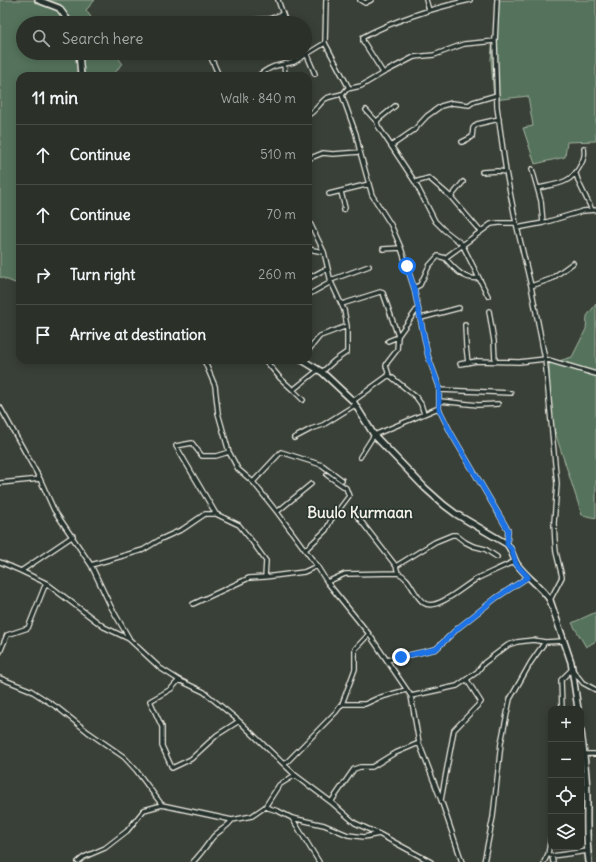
<!DOCTYPE html>
<meta charset="utf-8">
<style>
body{margin:0;font-family:Delius,sans-serif;background:#373c35;color:#f1f3f6}
.controls{position:absolute;right:12px;bottom:12px;display:grid;overflow:hidden;border-radius:8px;box-shadow:0 2px 10px #0003}
.controls button{width:36px;height:36px;display:grid;place-items:center;padding:0;border:0;border-bottom:1px solid #474b46;background:#2b3029;color:#f1f3f6;font:20px sans-serif}
.stop{position:absolute;width:12px;height:12px;margin:-9px;border:3px solid #1a73e8;border-radius:50%;background:#fff}
.stop.end{background:#1a73e8;border-color:#fff;box-shadow:0 1px 4px #0008}
.list{margin:0;padding:0;list-style:none}
h2{display:flex;justify-content:space-between;align-items:center;height:52px;margin:0;padding:0 16px;font-size:17px}
h2 small{font-size:13px;font-weight:400;color:#a6a9a8}
.list li{display:grid;grid-template-columns:26px 1fr auto;gap:12px;align-items:center;box-sizing:border-box;height:60px;padding:0 16px;border-top:1px solid #474b46}
.list b{display:block;font-size:15px;white-space:nowrap}
.list em{font-size:13px;font-style:normal;color:#a6a9a8}
.icon{flex:none;width:22px;height:22px;fill:none;stroke:currentColor;stroke-width:2;stroke-linecap:round;stroke-linejoin:round}
.map{position:relative;flex:none;width:596px;height:862px;overflow:hidden}
.search{position:absolute;background:#2b3029;box-shadow:0 2px 10px #0003;left:16px;top:16px;width:296px;height:44px;display:flex;align-items:center;gap:10px;box-sizing:border-box;padding:0 14px;border-radius:22px;color:#a6a9a8;font-size:15px}
.panel{position:absolute;background:#2b3029;box-shadow:0 2px 10px #0003;left:16px;top:72px;width:296px;height:292px;border-radius:12px}
.map>svg:first-child{display:block}
.green{fill:#54735b;stroke:#a4b2a2}
.lines{fill:none;stroke-linecap:round;stroke-linejoin:round}
.street-casing{stroke:#f4f1e8;stroke-width:6}
.secondary-casing{stroke:#f4f1e8;stroke-width:8}
.street{stroke:#26332d;stroke-width:3.5}
.secondary{stroke:#26332d;stroke-width:5}
.route{stroke:#1a73e8;stroke-width:5}
.labels{text-anchor:middle;dominant-baseline:central;stroke-width:3;stroke-linejoin:round;paint-order:stroke}
.district-label{font-size:15px;font-weight:bold;fill:#f4f1e8;stroke:#26332d}
</style>
<div class="map">
<svg width="596" height="862" viewBox="0 0 596 862">
<rect width="100%" height="100%" fill="#394037"/>
<filter id="ink" filterUnits="userSpaceOnUse"><feTurbulence type="fractalNoise" baseFrequency=".025" numOctaves="2"/><feDisplacementMap in="SourceGraphic" scale="8" xChannelSelector="R" yChannelSelector="G"/><feConvolveMatrix kernelMatrix="1 2 1 2 8 2 1 2 1" color-interpolation-filters="sRGB"/></filter>
<g filter="url(#ink)">
<!-- green -->
<path class="green" d="M0 0H95L86 10 95 23H23V53H115L122 63 113 76H20V285L0 277Z
M495 0H596V141L567 142 565 157 535 164 523 128 533 126 528 96 494 100 491 59 496 6Z
M596 304V518L582 515 550 417 549 364 572 357 586 329 587 316Z
M596 612V641L586 647 572 623Z"/>
<g class="lines">
<defs>
<path id="street" d="M278 0 286 23
M326 0 325 43 349 88
M360 0 365 3 371 0
M426 0 429 10
M497 0 495 41 497 107 506 172 516 223 531 286 545 359 557 484 554 523 555 542 556 552 562 577 550 600
M241 23 252 20 269 19 283 14
M209 53 219 76
M292 53 294 62 325 43
M307 55 315 74
M284 64 285 76
M383 73 414 57 434 55 464 44 495 41
M258 76C272 65 276 66 294 62
M342 95 347 89 361 86 383 73 382 71 363 41V37C397 19 433 8 470 0
M395 106 378 120 377 122 378 126 415 182 435 221 444 230 462 244 488 296
M366 110 377 122
M308 115C315 112 319 104 325 99 330 96 336 96 341 94L342 95 356 134 360 152 372 195 391 225 401 248 414 288 428 356 439 386V409
M462 142 472 137 473 128 477 124 499 119
M391 146 414 130 427 116 441 106 452 103 469 105 473 102 497 95
M308 159 323 153 333 154 360 152
M532 169 541 201 543 223
M482 172 497 171 506 172
M576 174 579 183 592 210
M415 182 429 178 451 197 480 231
M538 188C556 184 571 184 580 166 584 159 585 155 584 148
M341 192 345 208 343 210
M329 194 369 184
M451 197 463 182
M308 219 324 252 331 282 344 310 347 326V352L334 361 322 372
M517 228 543 223 583 211 596 210
M308 249 324 252
M383 249 401 248
M445 258C454 268 464 281 479 278
M311 277 322 271 328 269
M331 280 369 266
M531 286 551 279 573 263
M414 288 420 285 429 266 438 256 445 258 491 224 499 223H516
M308 295 331 282
M342 304 380 292 383 293 398 336
M418 308 398 336 397 350 387 363 386 366 389 375 416 397 421 404 424 414
M489 311 494 341 495 360
M421 318 459 308
M465 325 466 346 468 363
M388 341 398 337
M308 351 320 336 347 326
M204 360 215 386 218 413 229 452 238 469 253 482 277 512 317 566 327 582 369 634 411 696 419 743 441 800 462 862
M265 360 280 378 293 390 318 370
M460 364 477 361 519 362 545 359 596 374
M293 390 303 400
M440 390 511 393
M353 401 389 375
M440 401 478 405 498 404
M0 407 40 479 54 510 91 565 111 607 129 638
M294 438 311 429 323 425 355 405
M229 452 216 456H202L192 443 176 446 216 514 239 525 251 540 266 561 265 577
M360 457 374 435 436 409H439L451 433 508 530 507 544
M253 482 281 452 322 465 342 480
M0 483 40 479
M277 512 311 484
M357 516 396 566 398 573
M305 550 326 530 331 520 349 496 346 488 327 475
M0 562 21 571 46 583 104 627 129 639 160 668 179 680 204 692 239 721 295 775 331 802 355 823 379 834 431 862
M91 565 143 550 161 539 183 529 205 514H216
M396 566 435 542 452 535H456L465 542 473 546 485 549 497 557
M21 571 73 536
M327 582 345 574 398 573C411 578 413 595 424 603 437 612 466 584 478 578 491 572 503 567 515 561
M193 604 249 578 265 577 304 572 317 566
M0 652 7 635 28 628 46 583
M387 660 436 649 458 628 496 598 528 577
M0 678 30 690 58 708 88 732 124 757 136 770 162 805 232 820
M179 680 171 689 150 701 162 727V746L172 768 191 759 217 735 239 721
M411 696 457 686 477 672 484 663 508 645 517 642 533 640 545 642
M342 704H365L378 698 406 690
M562 709 561 680 572 669 583 683 596 690
M584 754H596
M285 764 336 712 342 704 355 669V649L369 634
M441 800 454 730 481 702 467 680
M331 802 354 769 360 767H372L393 754 419 743
M265 807 278 811 292 818 324 825 348 835 364 837 379 834
M292 818 319 862
M548 854 552 856 588 851
M552 856 553 862
M78 862 84 857 105 848 127 831 144 810 162 805
M193 862C201 854 206 846 213 837 219 830 227 828 232 820L252 816 265 807 279 785 295 775
M484 862 493 817 501 743 510 699 531 662 545 642 564 641
M544 862 548 854 551 836"/>
<path id="secondary" d="M38 0 59 8 70 23
M79 53 81 76
M302 360 322 372 353 401 374 435 425 488 444 505 456 514 507 544C512 550 513 558 517 564 527 578 541 586 550 600L571 662 578 709
M581 731C584 753 587 776 587 799 587 820 586 841 589 862"/>
</defs>
<!-- street casing -->
<use href="#street" class="street-casing"/>
<!-- secondary casing -->
<use href="#secondary" class="secondary-casing"/>
<!-- street -->
<use href="#street" class="street"/>
<!-- secondary -->
<use href="#secondary" class="secondary"/>
</g>
</g>
<g class="lines" filter="url(#ink)">
<!-- route -->
<path class="route" d="M401 657 436 649 458 628 496 598 528 577 516 564 512 550 507 544 508 530 451 433 439 409V386L428 356 414 288 407 266"/>
</g>
<g class="labels">
<!-- district labels -->
<g class="district-label">
<text x="360" y="512">Buulo Kurmaan</text>
</g>
</g>
</svg>
<div class="controls">
<button>+</button>
<button>−</button>
<button><svg class="icon" aria-label="locate" viewBox="0 0 24 24"><circle cx="12" cy="12" r="6"/><path d="M12 2v4M12 18v4M2 12h4M18 12h4"/></svg></button>
<button><svg class="icon" aria-label="layers" viewBox="0 0 24 24"><path d="M12 4l9 5-9 5-9-5zM3 14l9 5 9-5"/></svg></button>
</div>
<div class="stop" style="left:407px;top:266px"></div>
<div class="stop end" style="left:401px;top:657px"></div>
<div class="search"><svg class="icon" aria-label="search" viewBox="0 0 24 24"><circle cx="10" cy="10" r="6"/><path d="M15 15l6 6"/></svg>Search here</div>
<section class="panel">
<h2>11 min<small>Walk · 840 m</small></h2>
<ul class="list">
<li><svg class="icon" aria-label="ahead" viewBox="0 0 24 24"><path d="M12 20V5M6 11l6-6 6 6"/></svg><div><b>Continue</b></div><em>510 m</em></li>
<li><svg class="icon" aria-label="ahead" viewBox="0 0 24 24"><path d="M12 20V5M6 11l6-6 6 6"/></svg><div><b>Continue</b></div><em>70 m</em></li>
<li><svg class="icon" aria-label="right" viewBox="0 0 24 24"><path d="M7 20v-9h11M14 6l5 5-5 5"/></svg><div><b>Turn right</b></div><em>260 m</em></li>
<li><svg class="icon" aria-label="arrive" viewBox="0 0 24 24"><path d="M6 21V4h12l-3 4 3 4H6"/></svg><div><b>Arrive at destination</b></div></li>
</ul>
</section>
</div>
